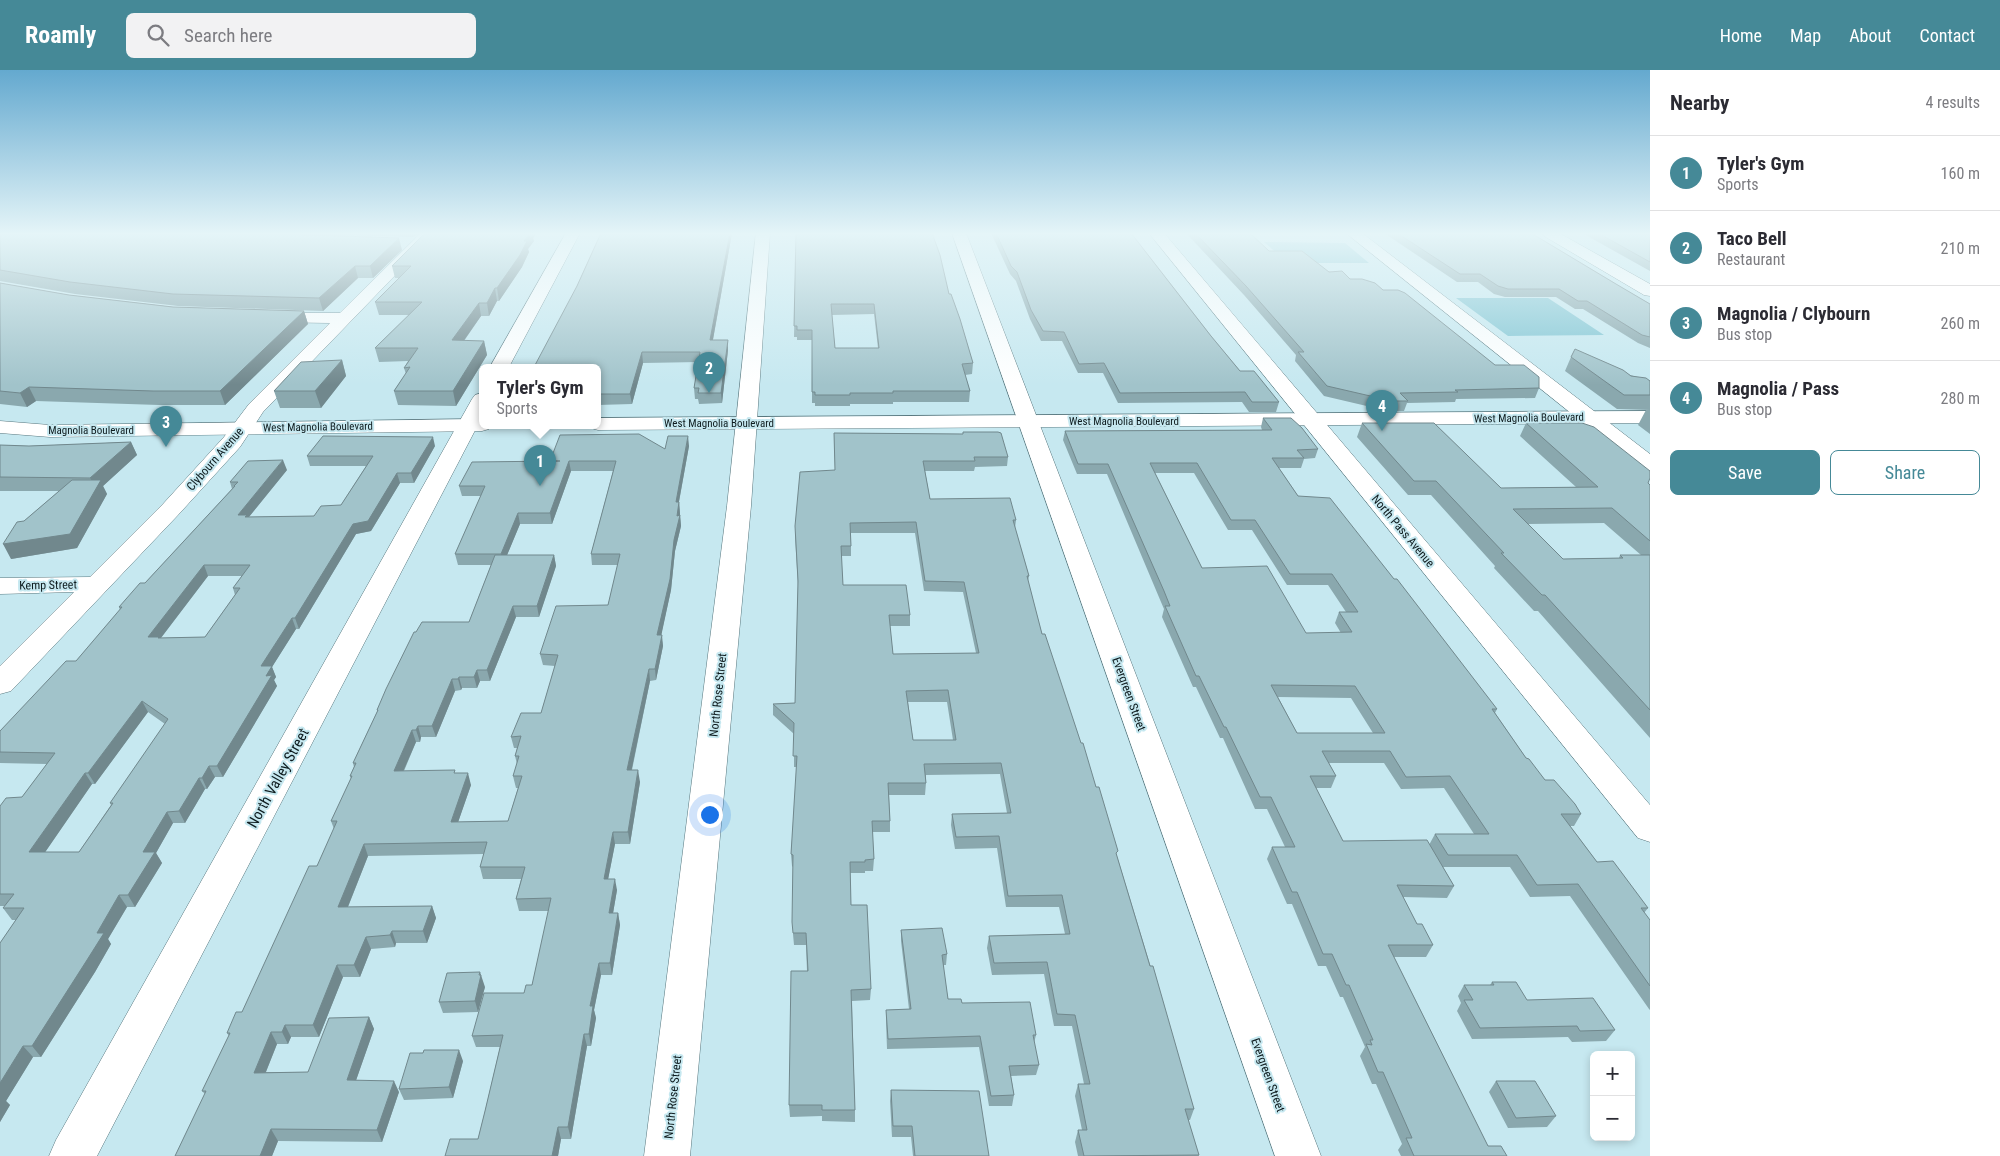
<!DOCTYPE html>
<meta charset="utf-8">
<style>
body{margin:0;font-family:"Roboto Condensed",sans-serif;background:#f2f2f3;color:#2b2b33}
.controls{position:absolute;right:15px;bottom:15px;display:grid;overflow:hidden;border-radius:8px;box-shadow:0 2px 8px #0003}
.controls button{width:45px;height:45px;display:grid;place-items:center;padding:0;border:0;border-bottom:1px solid #e1e1e2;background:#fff;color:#2b2b33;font:25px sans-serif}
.you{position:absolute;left:709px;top:744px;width:18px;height:18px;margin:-12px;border:4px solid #fff;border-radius:50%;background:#1a73e8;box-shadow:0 0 0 8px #1a73e833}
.badge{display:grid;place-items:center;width:32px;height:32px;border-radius:50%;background:#458997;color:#fff;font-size:16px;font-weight:700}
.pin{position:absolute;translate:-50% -41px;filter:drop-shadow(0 1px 2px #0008)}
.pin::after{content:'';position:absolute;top:26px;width:18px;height:15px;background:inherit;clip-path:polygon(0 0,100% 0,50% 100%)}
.popup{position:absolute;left:479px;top:294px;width:122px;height:65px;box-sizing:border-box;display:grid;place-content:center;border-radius:8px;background:#fff;filter:drop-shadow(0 1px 4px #0005);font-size:16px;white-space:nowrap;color:#7c7c81}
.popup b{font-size:19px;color:#2b2b33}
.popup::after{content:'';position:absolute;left:50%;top:100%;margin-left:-10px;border:10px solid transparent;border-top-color:#fff}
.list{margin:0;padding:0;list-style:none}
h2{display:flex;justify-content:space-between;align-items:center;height:65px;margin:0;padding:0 20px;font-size:21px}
h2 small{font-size:16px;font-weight:400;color:#7c7c81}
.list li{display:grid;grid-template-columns:32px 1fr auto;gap:15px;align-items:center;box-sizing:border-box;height:75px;padding:0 20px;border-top:1px solid #e1e1e2}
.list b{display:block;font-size:19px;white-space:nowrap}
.list p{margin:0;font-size:16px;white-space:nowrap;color:#7c7c81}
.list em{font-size:16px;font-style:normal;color:#7c7c81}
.actions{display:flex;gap:10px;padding:15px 20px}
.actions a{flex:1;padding:11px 0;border:1px solid #458997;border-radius:8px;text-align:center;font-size:18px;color:#458997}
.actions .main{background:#458997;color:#fff}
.icon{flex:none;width:28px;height:28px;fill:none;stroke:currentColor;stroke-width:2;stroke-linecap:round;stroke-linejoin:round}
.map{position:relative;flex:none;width:1650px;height:1086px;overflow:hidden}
header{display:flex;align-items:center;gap:30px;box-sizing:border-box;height:70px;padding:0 25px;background:#458997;color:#fff}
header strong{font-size:24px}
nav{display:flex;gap:28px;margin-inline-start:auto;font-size:18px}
.search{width:350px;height:45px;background:#f2f2f3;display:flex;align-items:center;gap:12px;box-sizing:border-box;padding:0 18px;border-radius:8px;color:#7c7c81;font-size:19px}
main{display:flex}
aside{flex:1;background:#fff}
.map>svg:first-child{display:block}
.green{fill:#81c5d3}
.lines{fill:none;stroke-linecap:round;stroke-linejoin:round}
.minor-casing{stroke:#58777e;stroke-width:1}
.major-casing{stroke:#58777e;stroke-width:1}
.minor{fill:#fff;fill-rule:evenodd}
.major{fill:#fff;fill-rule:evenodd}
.wall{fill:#8aa8ae;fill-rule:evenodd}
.shaded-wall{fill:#71888d}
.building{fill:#a1c3ca;stroke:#71888d;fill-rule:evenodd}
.labels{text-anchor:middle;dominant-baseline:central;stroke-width:4;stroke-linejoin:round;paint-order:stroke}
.far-street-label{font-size:11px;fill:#0e1b1e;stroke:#c6e8f0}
.street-label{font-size:12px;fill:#0e1b1e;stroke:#c6e8f0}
.near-street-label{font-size:15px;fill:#0e1b1e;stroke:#c6e8f0}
</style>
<header>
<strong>Roamly</strong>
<div class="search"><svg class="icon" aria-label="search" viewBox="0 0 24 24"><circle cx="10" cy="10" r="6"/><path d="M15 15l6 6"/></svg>Search here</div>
<nav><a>Home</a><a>Map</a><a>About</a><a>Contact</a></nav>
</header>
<main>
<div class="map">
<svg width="1650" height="1086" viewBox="0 0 1650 1086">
<rect width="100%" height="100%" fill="#c6e8f0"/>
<!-- green -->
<path class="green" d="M1264 172 1345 173 1369 193H1298L1281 187Z
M1456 228H1548L1604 265 1508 266Z"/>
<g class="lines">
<defs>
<path id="minor" d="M421 163H436L263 342 240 377 179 444 11 621 0 624V596L74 522 0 524V508L90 507 163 434 224 367 249 334 330 253 269 252 263 251 260 247 263 243H340Z
M566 163H580L509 297H490Z
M756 163H770L751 436 690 1086H644L727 436Z
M952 163H966L1321 1086H1275Z
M1149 163H1164L1650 735V772L1638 768Z
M1346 163H1362L1650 384V402L1642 400Z
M1542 163H1559L1650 214V226L1644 225 1544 166Z
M482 323V347L97 1086H49L56 1070 472 329 475 325Z"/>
<path id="major" d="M1650 341V353L598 360 591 358 588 355H598V348Z
M482 349V355H492L489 359 482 361 50 367 0 363V351L50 355Z"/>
</defs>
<!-- minor casing -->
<use href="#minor" class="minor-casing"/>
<!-- major casing -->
<use href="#major" class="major-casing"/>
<!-- minor -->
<use href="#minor" class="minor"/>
<!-- major -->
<use href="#major" class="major"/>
</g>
<!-- wall -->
<path class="wall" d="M0 163H419L413 167 274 163 402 180 373 208H358L323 241 178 236 75 224 0 211Z
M425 163H537L533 168 534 171 528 179 529 182 522 197 499 231H497L489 246H481L464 271H484L487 285 456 336 398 335 394 321 406 304 404 298 408 291 379 292 375 278 409 245H379L375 232 399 208H395L392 196Z
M601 163H732L713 270 728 280 722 333 699 334 698 329H695L694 318 699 292 643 293 632 334 598 335V297L577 216Z
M796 163 949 224 973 293 972 304 965 305 970 321 969 332H893V334H850V336H815V333H812V270H797V267H794ZM874 244 878 278H835L832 245Z
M991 163H1131L1211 266 1240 301 1279 332 1276 342H1249L1242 332 1118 333 1103 303H1078L1062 271H1041L1030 249 1016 211 1010 204Z
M1186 163H1250L1269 181 1383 220 1495 295 1539 318 1535 328 1456 329 1455 332 1407 333 1404 341H1388L1324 326 1295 291 1296 285 1244 225Z
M1384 163H1531L1616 214 1650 234V278L1638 273 1583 239H1575L1556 227H1505L1494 224 1478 212H1457Z
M1582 163H1650V201Z
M0 213 69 225 173 237 304 241 308 254 225 335H159L36 331 27 337 0 334Z
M1571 287 1650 311V340L1617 339 1565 301Z
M342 290 346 306 321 338H280L274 321Z
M1646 340H1650V364L1638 355Z
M1263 348 1318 379 1315 388 1304 389 1301 398H1279L1298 426 1497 639 1495 643 1526 688 1545 710 1581 744 1574 756H1570L1597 792 1648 838 1644 843 1650 850V940L1649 939 1570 826 1530 827 1510 797H1443L1454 816 1447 828 1403 827 1417 854 1433 875 1426 887H1394L1488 1076 1507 1086H1401L1398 1080 1402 1074 1376 1014H1372L1360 986 1365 977 1343 927H1340L1326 896H1318L1292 834H1287L1267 789 1272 777H1285L1267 739H1255L1223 668H1220L1196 617H1193L1162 547 1164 539 1161 532 1107 404H1077L1063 370 1065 361 1262 360 1261 357ZM1155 403H1194L1228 460H1252L1287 515H1328L1346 542H1339L1335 553 1341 563H1306L1202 498ZM1278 627 1351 628 1373 663H1297ZM1329 693H1384L1401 719 1444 718 1474 764H1435L1429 775 1343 771 1316 718H1331L1336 706Z
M1362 353 1501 418 1576 417 1520 366 1526 353 1650 415V668L1538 541H1534L1494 498 1495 496 1431 425H1408L1357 367ZM1604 453 1641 485H1620L1619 488 1563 489 1528 454Z
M963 362 1008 387 1007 396 975 397 974 401H925L930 429 1016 450 1015 458 1029 506 1028 511 1042 564 1096 717 1194 1039 1190 1050H1188L1199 1086H1078L1075 1072 1078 1060H1082L1075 1026 1078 1014H1084L1072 956H1054L1044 904 992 905 987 878 989 866 1065 864 1059 837H1006L997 778 955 779 951 755 952 744 1007 743 1000 704 926 705V713L925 725H889L890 751V762H872L874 789 873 801H865V803H850L851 835 871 919 870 930 852 931 855 1040V1052L822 1051V1046L790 1047 789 1035 807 901 806 875H794L793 864V797L792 796 791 784 797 697H794V664L773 645V634L795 633 798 516 795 466 835 400 834 363 963 364ZM851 463H915L924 521 963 522 976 583 893 584 890 556H910V545L843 515 841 486H851ZM908 632H947L953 670H913Z
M131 372 137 385 103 416 107 424 77 478 11 489 24 451 59 421H0V375L29 376Z
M435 376 414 413H400L371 461 356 464 299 559H296L272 597 276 607 274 610 277 616 223 707H215L207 719H205L185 753H173L156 783 162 793 135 837H127L108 869 111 874 95 902 41 987H33L6 1031 10 1035 0 1052V873L16 850H12L3 838 5 836H0V736L22 727 47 694 0 693V661L76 591 120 540 119 537 145 513 232 419 230 412 287 400 249 447 314 446 341 435 366 396H310L307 386ZM208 506H242L233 518 235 525 205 567 161 568ZM148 642 165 654 110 733 111 735 79 782H45L92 714H95Z
M689 376 679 432 680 442V446L681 456 675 481 671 520 661 565 663 576 656 610 650 611 632 700 640 712 630 774H615L608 809 617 820 613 843H618L620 855 612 905H601L594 940 596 948 591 976H587L571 1069H561L558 1086H445L478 1069 485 1041 500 977H476L472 966 524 923 532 915 549 841H519L516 829 521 809H483L480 797 484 784 368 786 348 837 432 836 436 848 427 873H396L395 877 371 879 360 907H343L319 967H291L288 974H277L266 1002H308L369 947 374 959 356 1010 399 1022 382 1072 278 1071 272 1086H175L205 1024 202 1021 229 966 227 963 242 942 317 796 334 759 331 751 351 709 350 706 354 697 353 693 377 642V640L416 562 469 552 491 495H458L455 484 481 426H462L459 416 550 391 665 379ZM571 401H613L591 484 592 495H618L608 535 540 584 543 595 555 596 541 643 511 667 514 678H517L515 686 517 694 513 706 516 718H518L508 751 458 752 471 715 456 703 404 701 416 672H420L421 667H436L455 621 461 620 462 618H477L480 611H490L516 547H539L556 496 554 485H507L520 454H552Z
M901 860 947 884 946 895H943L948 929 962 933 1036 965 1034 973 1039 995 1036 1005 1011 1006 1014 1025 1012 1036H989L979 977 887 979 886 950V940L909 939 901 871Z
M1492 912 1527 930 1615 960 1606 971 1572 972 1568 967 1472 969 1457 941 1461 933 1458 926 1464 915H1490Z
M485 917 478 942 443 943 439 932Z
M463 991 453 1028 404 1030 399 1019Z
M1496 1011 1556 1046 1547 1057 1508 1058 1489 1022Z
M891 1020 989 1086H913L911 1067H892L890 1031Z"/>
<!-- shaded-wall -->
<path class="shaded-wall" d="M412 163H419L413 167Z
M530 163H537L533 168 534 171 528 179 529 182 522 197 499 231 497 218Z
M730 163H732L711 280 710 270Z
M399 168 402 180 373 208 370 196Z
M355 196 358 208 323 241 319 228Z
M495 218 497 231 489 246 487 233Z
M479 233 481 246 455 283 452 270Z
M304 241 308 254 225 335 220 321Z
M728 270V280L722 333 721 323Z
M484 271 487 285 456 336 453 321Z
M642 282 643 293 632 334 630 324Z
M342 290 346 306 321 338 315 321Z
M29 317 36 331 27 337 20 323Z
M688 366 689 376 677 442 676 432Z
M433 367 435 376 414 413 411 403Z
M131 372 137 385 103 416 107 424 77 478 11 489 3 474 96 419 90 408Z
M283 390 287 400 248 448 238 445Z
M569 391 571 401 552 454 550 443Z
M397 403 400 413 371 461 356 464 299 559 295 548 353 454Z
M679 432 681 456 675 481 671 520 659 576 657 565Z
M518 443 520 454 503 495 501 484Z
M554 485 556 496 539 547 537 536Z
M204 495 208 506 160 569 148 567Z
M513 536 516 547 490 611 487 600Z
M292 548 296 559 272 597 276 607 274 610 277 616 223 707 217 696 261 596Z
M662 565 663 576 656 610 655 599Z
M649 599 650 611 629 712 627 700Z
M477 600 480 611 477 618 474 607Z
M459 607 462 618 461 620 458 609Z
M452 609 455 621 436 667 432 656Z
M142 631 148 642 95 714 88 703Z
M418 656 421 667 420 672 416 660Z
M412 660 416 672 398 713 394 701Z
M209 696 215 707 207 719 202 708Z
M638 700 640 712 630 774 628 762Z
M85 703 92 714 37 794 29 782Z
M468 703 471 715 454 764 451 752Z
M199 708 205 719 185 753 179 741Z
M167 742 173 753 156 783 162 793 135 837 128 825 143 782Z
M613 762 615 774 606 820 604 809Z
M364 774 368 786 343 849 338 837Z
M615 809 617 820 611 855 609 843Z
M119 825 127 837 108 869 111 874 95 902 41 987 32 976Z
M432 836 436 848 427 873 423 861Z
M618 843 620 855 612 905 610 893Z
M392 861 396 873 395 877 390 865Z
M366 867 371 879 360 907 354 895Z
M599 893 601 905 594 940 596 948 591 976 589 964 590 936Z
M337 895 343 907 319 967 313 955Z
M480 902 485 917 478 942 475 931Z
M369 947 374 959 352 1022 347 1010Z
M285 955 291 967 288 974 282 962Z
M271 962 277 974 261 1014 254 1003Z
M584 964 587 976 571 1069 568 1057Z
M23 976 33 987 6 1031 10 1035 0 1052V1013Z
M459 980 463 991 453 1028 449 1017Z
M394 1011 399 1022 382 1072 377 1060Z
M558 1057 561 1069 558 1086H552Z
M271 1059 278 1071 272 1086H260Z"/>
<!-- building -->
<path class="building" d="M0 163H272L285 164 399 168 370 196H355L319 228 173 224 70 212 0 200Z
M425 163H530L524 171H527L520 185 497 218H495L487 233H479L452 270 484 271 453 321H394L410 297 404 298 418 278H375L422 232H375L411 196H392Z
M601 163H730L710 270H728L721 323H698L699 318H694L700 282H642L630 324H598V297H534L577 216Z
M796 163H932L940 185 949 224H951L960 249 973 293 962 294 970 321H893V323H850V325H815V322H812V260H797V256H794ZM831 234H874L879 278H835Z
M996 163H1131L1211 266 1240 301H1254L1279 332H1252L1245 322 1120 323 1104 293 1079 294 1064 262 1043 261 1031 240 1017 202 1011 196Z
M1195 163H1250L1269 181H1302L1329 202 1342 201 1350 209H1362L1375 213 1383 220H1398L1405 223 1495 295H1524L1539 307V318L1455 320 1458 322 1400 323 1408 331H1392L1327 316 1298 282H1304L1246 216Z
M1397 163H1531L1616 214 1650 234V267L1642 265 1587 231H1578L1559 219H1508L1498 216 1480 204H1460Z
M1598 163H1650V192Z
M0 213 69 225 173 237 304 241 220 321H153L29 317 20 323 0 321Z
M1575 279 1623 300 1631 306 1646 308 1650 311V325H1624L1571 287Z
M342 290 315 321H274L301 292Z
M1263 348H1291L1302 358 1318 379 1297 380 1304 388H1272L1298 426 1330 428 1394 509H1397L1497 639H1492L1526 688 1529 689 1545 710H1554L1575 734 1581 744H1561L1597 792 1613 791 1648 838H1641L1650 850V916L1578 814 1537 815 1517 785H1448L1435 764H1489L1450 706 1406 707 1390 681H1322L1336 706H1310L1343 771 1427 770 1454 816 1397 815 1417 854H1422L1433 875H1388L1488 1076H1501L1507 1086H1414L1406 1068H1412L1383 1002H1378L1366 974 1372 975 1370 970H1373L1349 915H1346L1332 884H1323L1297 822H1292L1272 777H1295L1271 727H1260L1226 657H1224L1199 606H1196L1165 536H1170L1164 521 1108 394H1078L1065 361 1272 360ZM1150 393H1197L1231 450H1255L1290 504H1332L1358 542H1339L1352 562 1306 563 1267 496 1202 498ZM1271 615 1355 616 1385 663H1297Z
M1362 353H1434L1501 418 1598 417 1526 353H1582L1594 357 1650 401V408L1648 413 1650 415V471L1612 438 1513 439 1563 489 1623 488 1620 485H1650V640L1545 525H1542L1501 483H1504L1436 411H1414Z
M963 362H998L1001 363 1008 387H974L975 391H923L930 429 1010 428 1016 450H1013L1029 506H1027L1042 564H1045L1081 673H1083L1096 717H1099L1118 781 1116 783 1150 896H1153L1194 1039H1185L1199 1085 1084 1086 1078 1060H1087L1078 1014H1090L1075 945 1057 944 1047 892 994 893 989 866 1070 864 1062 825 1008 826 999 766 956 767 952 744 1011 743 1001 693 924 694 926 713H888L890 751H872L874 789 865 790V792H850L851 835H867L871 919 851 920 855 1040H822V1035H789L791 901H808L806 863H793L792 852 793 785 791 784 797 686H793L794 653 773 634 795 633 798 511 795 456 800 402 835 400 834 363 963 364ZM916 452 925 511 964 512 979 583 893 584 889 545H910L906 515H843L841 476H851L850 453ZM948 620 956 670H913L906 621Z
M639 364 665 379 668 366H688L676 432H679L677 446 680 445 674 470 670 509 657 565H662L655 599H649L627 700H638L628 762H613L604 809H615L609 843H618L610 893H599L590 936H593L589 964H584L568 1057H558L552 1086H445L450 1069H478L485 1041 503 965 472 966 484 923H524L526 915H532L551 828 516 829 525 797H480L487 772 364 774 338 837 432 836 423 861H392L390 865 366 867 354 895H337L313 955H285L282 962H271L254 1003 308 1002 329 948 369 947 347 1010 394 1011 377 1060 271 1059 260 1086H175L206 1021H202L230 963H227L236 942H242L309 796H317L337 751H331L352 706H350L356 693H353L378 640H377L386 619 414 562H416L422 552H469L495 485H554L537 536H513L487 600H477L474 607H459L458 609H452L432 656H418L416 660H412L394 701 455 700 454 703H468L451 752 508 751 522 706H513L519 686H515L521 666 511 667 521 643H541L558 585 540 584 556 536 608 535 620 484H591L616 391H569L550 443H518L501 484H455L485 416H459L472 392 560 391H550L560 365Z
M323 366 433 367 411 403H397L368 451 353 454 295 548H292L261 596H272L266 606 272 605 217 696H209L202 708H199L179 741 167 742 143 782H155L128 825H119L97 863H104L87 890 32 976H23L0 1013V873L24 838H3L14 824H0V736L6 728 22 727 55 683 0 682V661L66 591H76L122 537H119L140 513H145L235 416H234L238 412H230L248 391 283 390 238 445H247L245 447 314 446 321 436 341 435 373 386H307ZM204 495H250L233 518H240L205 567 158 568 159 567H148ZM142 631 168 649 110 733H113L79 782H29L85 703H88Z
M131 372 90 408 0 407V375L29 376Z
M72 410H101L70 464 3 474 17 452 24 451Z
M942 858 947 884 942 885 948 929H961L962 933 1030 932 1036 965H1033L1039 995 1009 996 1014 1025 991 1026 980 966 888 969 886 940 911 939 901 860Z
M480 902 479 905H481L475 931 439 932 447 903Z
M1492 912H1516L1527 930 1593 928 1615 960 1580 961 1577 956 1480 958 1464 930H1473L1464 915H1494Z
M424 980H459L449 1017 399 1019 410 983H423Z
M1496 1011H1535L1556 1046 1516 1048Z
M891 1020 979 1021 989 1086H915L912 1056H893Z"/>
<!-- sky -->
<linearGradient id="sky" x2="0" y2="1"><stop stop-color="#64a9cf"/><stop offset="0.52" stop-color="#e5f5f8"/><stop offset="1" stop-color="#e5f5f8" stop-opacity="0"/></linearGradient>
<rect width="1650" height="315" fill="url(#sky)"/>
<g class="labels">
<!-- far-street labels -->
<g class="far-street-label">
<text transform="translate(1529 348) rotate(-1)">West Magnolia Boulevard</text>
<text x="1124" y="351">West Magnolia Boulevard</text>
<text x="719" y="353">West Magnolia Boulevard</text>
<text transform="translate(318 357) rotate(-1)">West Magnolia Boulevard</text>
<text x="91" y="360">Magnolia Boulevard</text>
</g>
<!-- street labels -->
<g class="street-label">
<text transform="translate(215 389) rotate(-49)">Clybourn Avenue</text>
<text transform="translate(1403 461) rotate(50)">North Pass Avenue</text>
<text transform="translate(48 515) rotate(-1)">Kemp Street</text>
<text transform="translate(1129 624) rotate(70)">Evergreen Street</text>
<text transform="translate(718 625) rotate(-84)">North Rose Street</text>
<text transform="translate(1268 1005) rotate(70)">Evergreen Street</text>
<text transform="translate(673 1027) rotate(-84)">North Rose Street</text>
</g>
<!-- near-street labels -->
<g class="near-street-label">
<text transform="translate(278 708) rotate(-61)">North Valley Street</text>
</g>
</g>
</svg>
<div class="controls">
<button>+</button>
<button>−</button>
</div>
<div class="you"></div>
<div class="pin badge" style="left:540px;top:416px">1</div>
<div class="popup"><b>Tyler's Gym</b>Sports</div>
<div class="pin badge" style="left:709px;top:323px">2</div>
<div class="pin badge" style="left:166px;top:377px">3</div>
<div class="pin badge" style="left:1382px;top:361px">4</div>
</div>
<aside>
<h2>Nearby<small>4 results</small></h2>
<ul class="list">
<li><span class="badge">1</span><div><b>Tyler's Gym</b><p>Sports</p></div><em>160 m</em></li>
<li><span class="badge">2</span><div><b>Taco Bell</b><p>Restaurant</p></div><em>210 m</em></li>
<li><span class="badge">3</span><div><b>Magnolia / Clybourn</b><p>Bus stop</p></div><em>260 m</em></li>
<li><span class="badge">4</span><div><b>Magnolia / Pass</b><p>Bus stop</p></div><em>280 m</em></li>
</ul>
<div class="actions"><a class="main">Save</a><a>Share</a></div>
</aside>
</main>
